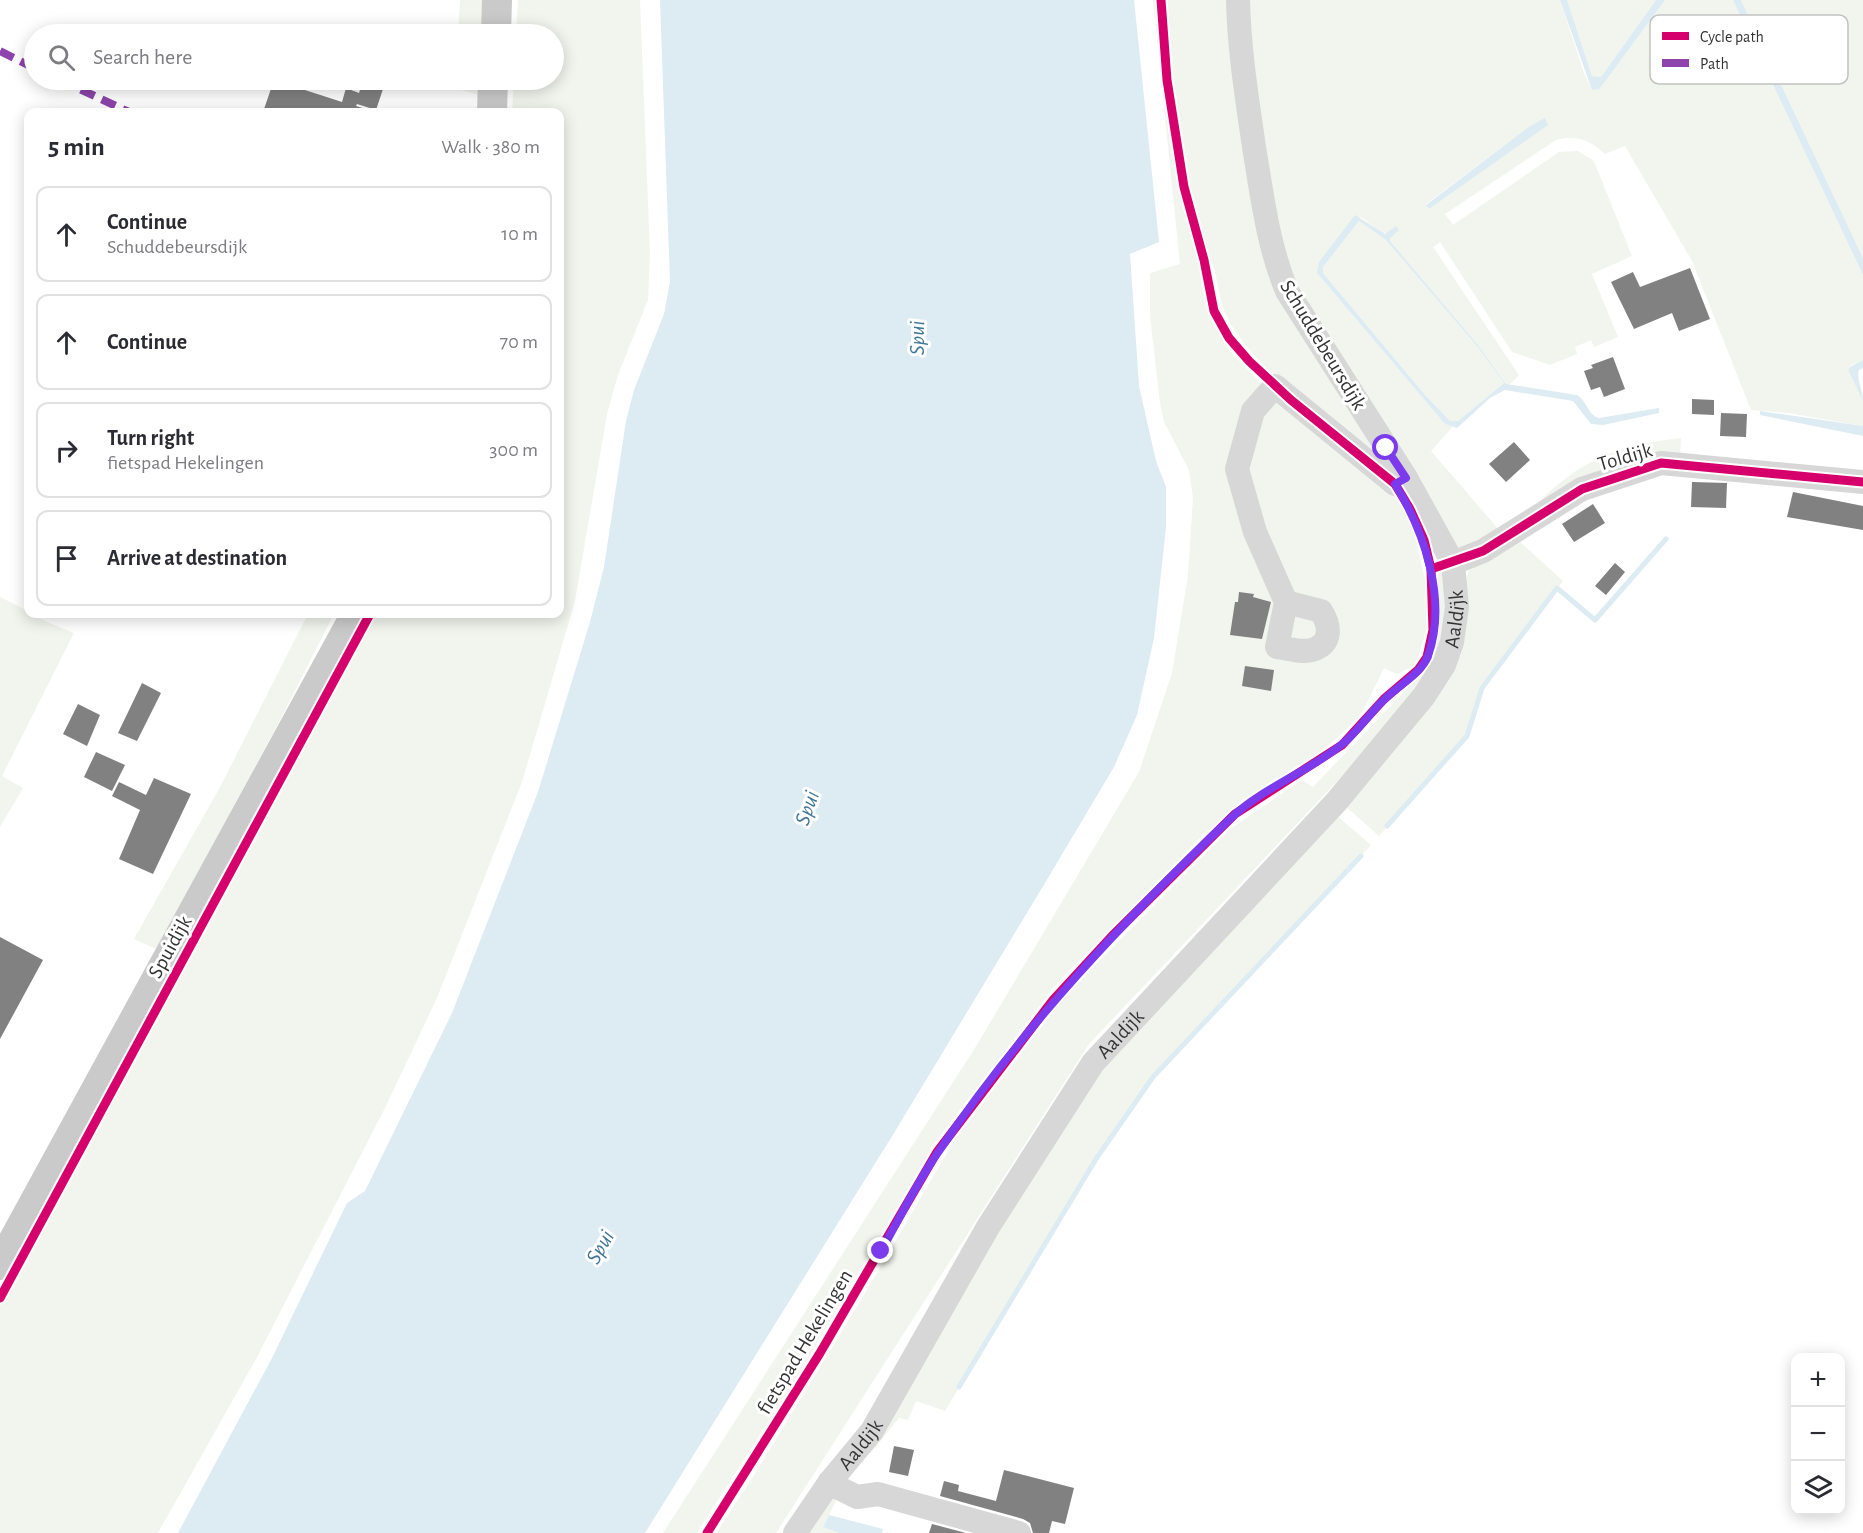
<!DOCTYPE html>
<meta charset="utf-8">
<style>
body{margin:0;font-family:"Alegreya Sans",sans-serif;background:#f7f7f7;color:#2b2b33}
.controls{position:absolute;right:18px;bottom:18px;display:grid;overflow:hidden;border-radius:12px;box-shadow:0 3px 15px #0003}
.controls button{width:54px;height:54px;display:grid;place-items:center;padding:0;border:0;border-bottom:2px solid #e1e1e2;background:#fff;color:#2b2b33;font:30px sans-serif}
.stop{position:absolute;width:18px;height:18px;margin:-14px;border:4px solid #7c3aed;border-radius:50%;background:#fff}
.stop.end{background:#7c3aed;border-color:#fff;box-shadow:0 2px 6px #0008}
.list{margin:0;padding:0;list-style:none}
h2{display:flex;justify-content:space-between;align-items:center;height:78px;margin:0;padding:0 24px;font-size:26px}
h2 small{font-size:20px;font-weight:400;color:#7c7c81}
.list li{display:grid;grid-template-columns:39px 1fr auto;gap:18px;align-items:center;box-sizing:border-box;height:96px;margin:0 12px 12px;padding:0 12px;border:2px solid #e1e1e2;border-radius:12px}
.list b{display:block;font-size:22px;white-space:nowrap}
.list p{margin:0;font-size:20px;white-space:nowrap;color:#7c7c81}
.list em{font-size:20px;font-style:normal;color:#7c7c81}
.icon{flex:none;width:33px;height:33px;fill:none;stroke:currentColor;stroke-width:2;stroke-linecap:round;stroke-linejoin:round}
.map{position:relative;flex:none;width:1863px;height:1533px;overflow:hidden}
.search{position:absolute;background:#fff;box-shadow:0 3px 15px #0003;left:24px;top:24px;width:540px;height:66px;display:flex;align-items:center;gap:15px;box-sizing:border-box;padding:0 21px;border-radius:33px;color:#7c7c81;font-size:22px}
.panel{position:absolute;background:#fff;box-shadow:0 3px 15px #0003;left:24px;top:108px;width:540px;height:510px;border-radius:12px}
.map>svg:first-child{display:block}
.green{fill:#f1f5ed;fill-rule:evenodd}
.water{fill:#ddebf3;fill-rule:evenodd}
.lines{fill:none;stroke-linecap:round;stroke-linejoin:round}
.stream{stroke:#ddebf3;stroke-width:5}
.building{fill:#818181}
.minor{stroke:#d7d7d7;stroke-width:24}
.major{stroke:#cacaca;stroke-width:30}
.quiet{stroke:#8e44ad;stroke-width:8;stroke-dasharray:15 8;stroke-linecap:butt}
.cycleway-casing{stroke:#fff;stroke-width:13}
.cycleway{stroke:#d6006c;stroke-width:9}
.route{stroke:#7c3aed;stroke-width:8}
.labels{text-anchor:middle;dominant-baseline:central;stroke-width:6;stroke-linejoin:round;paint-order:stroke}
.street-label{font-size:21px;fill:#333;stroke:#fff}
.water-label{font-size:22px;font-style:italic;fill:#3f7597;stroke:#fff}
.key{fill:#fff;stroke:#c2c2c2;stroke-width:1.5}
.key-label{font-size:16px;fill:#333}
</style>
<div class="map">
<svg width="1863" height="1533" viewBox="0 0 1863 1533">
<rect width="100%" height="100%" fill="#fff"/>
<!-- green -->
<path class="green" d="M460 0H487L485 34H458Z
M518 0H640L650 254 648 300 618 375 607 414 575 601 522 782 437 998 385 1108 256 1359 158 1533H0V1301L266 816 374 614H560V112H512L514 80H554V34H516Z
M1153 0H1228L1253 201 1390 471C1344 433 1252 369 1227 317 1219 300 1218 282 1213 264L1200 269 1208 311 1229 350 1259 381 1383 484 1399 500 1414 532 1425 579 1427 628 1416 665 1397 674 1384 668 1362 713 1344 732 1320 752 1243 799 1202 836 1058 982 936 1141 799 1374 697 1533H663L975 1048 1139 772 1172 673 1188 576 1193 498 1189 470 1164 422 1160 403 1150 316V273L1180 264Z
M1246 0H1560L1584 73 1592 90 1607 79 1665 0H1733L1863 275V360L1850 366 1848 370 1863 401V426L1788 413 1751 410 1692 261 1625 146 1605 154C1590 140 1576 134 1556 140L1445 214 1453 225 1559 152 1578 151 1594 161 1632 256 1592 274 1618 337 1594 347 1591 340 1575 347 1577 354 1550 365 1512 352 1440 242 1433 247 1519 375 1508 386 1478 345 1390 241 1387 233H1382L1361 217 1319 262 1322 279 1445 424 1453 426 1431 451 1500 531 1462 549 1457 547 1342 364 1289 271 1262 145ZM1544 119 1547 125 1429 209 1426 204 1530 126Z
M1567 0H1656L1601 77 1592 76Z
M1741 0H1863V258Z
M455 80H483L482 96 455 88Z
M1359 221 1386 240 1477 346 1504 383 1458 421H1450L1426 396 1323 273V267Z
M1681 438 1680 456 1528 515C1571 463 1616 445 1681 438Z
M1516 538 1563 581 1482 688 1467 736 1379 836 1344 805 1423 710 1469 570Z
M1446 571 1448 604 1443 641 1432 668 1360 757 1089 1044 776 1533H716L748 1485 864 1295 955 1139 1060 1003 1102 958 1230 829 1302 780 1313 787 1422 673C1440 639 1438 611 1437 573Z
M0 597 28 611V614L74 633 2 776 23 788 0 827Z
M308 614H334L276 728 156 949 134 939 219 789Z
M1336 815 1371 845 1264 962 1153 1077 1096 1159 945 1411 916 1401 908 1420 899 1418 870 1454 871 1444 1061 1126 1102 1067Z
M839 1495 823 1527 839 1533H802L828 1496Z"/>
<!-- water -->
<path class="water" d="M660 0H1134L1159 242 1130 254 1139 386 1156 461 1166 487V527L1154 638 1137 715 1114 767 1042 888 894 1133 645 1533H178L272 1358 347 1203 365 1191 452 1013 538 792 590 622 604 567 626 421 634 390 664 314 670 282Z
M1560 0H1567L1592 76 1601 77 1656 0H1665L1607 79 1599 89 1592 90Z
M1733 0H1741L1863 258V275Z
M1545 118 1548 125 1429 209 1426 205 1530 126Z
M1355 215 1385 234 1396 226 1399 230 1390 238V241L1478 345 1506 384 1577 395C1587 401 1588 415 1599 418L1659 408V413L1603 425 1591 424 1573 401 1505 390 1490 398 1457 428 1445 424 1317 273 1319 262ZM1359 221 1386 240 1477 346 1504 383 1458 421H1450L1426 396 1323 273V267Z
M1863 360V368L1859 370C1856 379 1863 390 1863 401L1848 370 1850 367Z
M1760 411 1863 426V436L1760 415Z
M829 1515 883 1529 882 1533H839L823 1527Z"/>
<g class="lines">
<!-- stream -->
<path class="stream" d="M1387 826 1467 736 1482 688 1557 588 1595 620 1666 539
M959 1387 1096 1159 1153 1077 1361 856"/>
</g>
<!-- building -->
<path class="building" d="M274 80 342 102 346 88 359 93 363 80H386L376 110 357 104 356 106 366 109 365 112H263Z
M1690 268 1710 319 1679 331 1672 313 1634 329 1611 282 1633 272 1640 287Z
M1613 357 1625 389 1604 397 1600 387 1591 390 1584 371 1593 368 1591 365Z
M1692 399 1714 400V415L1692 414Z
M1721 413 1747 414 1746 437 1720 436Z
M1514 442 1530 460 1506 482 1489 464Z
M1692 482 1727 483 1726 508 1691 507Z
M1793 492 1863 506V530L1787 517Z
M1593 504 1605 523 1574 542 1562 524Z
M1615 563 1625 572 1606 595 1595 586Z
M1239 592 1254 594 1253 597 1271 602 1262 639 1230 635 1235 602H1238Z
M1245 666 1274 670 1271 691 1242 686Z
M142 683 161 693 137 741 118 733Z
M78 704 100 715 87 746 63 734Z
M96 752 125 765 112 791 84 777Z
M154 778 191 794 153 874 119 859 140 810 112 796 119 782 146 795Z
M0 937 43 960 0 1039Z
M894 1446 914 1450 908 1476 889 1472Z
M1004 1470 1074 1488 1065 1524 1052 1521 1049 1533H1033L1030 1523 1023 1519 940 1496 944 1481 959 1485 958 1491 996 1501Z
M932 1524 966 1533H929Z"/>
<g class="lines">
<!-- minor -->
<g class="minor">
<path d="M1453 563 1483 551 1582 489 1661 463 1863 482"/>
<path d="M1286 602 1321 611C1330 625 1333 644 1312 650 1302 653 1287 648 1277 647L1286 602 1255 532 1237 469 1253 411 1275 386 1395 484 1406 478"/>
<path d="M829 1483 857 1497 878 1494 1019 1533"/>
<path id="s1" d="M795 1533 829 1483 872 1431 988 1227 1093 1063 1337 801 1424 696 1444 665 1452 642 1457 607 1453 563 1406 478 1287 291C1268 246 1262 195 1254 147 1247 98 1239 49 1238 0"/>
</g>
<!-- major -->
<path class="major" d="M496 34 497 0
M492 112 493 80
M0 1265 356 614"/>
<!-- quiet -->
<path class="quiet" d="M0 51 34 68
M60 80 129 112"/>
<defs>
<path id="cycleway" d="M1431 569 1483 551 1582 489 1661 463 1863 482
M0 1298 370 614
M707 1533 820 1353 937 1152 1053 1000 1112 936 1235 814 1342 745 1384 699 1418 670 1427 657 1433 630 1431 569 1424 540 1410 509 1395 484 1291 400 1249 361 1229 338 1214 311 1204 260 1184 187 1167 80 1161 0"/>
</defs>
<!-- cycleway casing -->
<use href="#cycleway" class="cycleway-casing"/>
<!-- cycleway -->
<use href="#cycleway" class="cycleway"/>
</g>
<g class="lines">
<!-- route -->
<path class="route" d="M881 1251C900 1218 917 1182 939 1151 1022 1028 1125 919 1232 817 1264 787 1308 772 1341 745 1358 732 1370 712 1386 698 1399 685 1421 674 1428 656 1448 600 1424 531 1395 484L1406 478 1386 448"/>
</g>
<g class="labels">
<!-- street labels -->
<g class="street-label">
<text transform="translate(1323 345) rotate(59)">Schuddebeursdijk</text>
<text transform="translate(1625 457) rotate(-16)">Toldijk</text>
<text stroke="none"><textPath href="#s1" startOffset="1136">Aaldijk</textPath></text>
<text transform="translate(170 947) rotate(-61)">Spuidijk</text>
<text stroke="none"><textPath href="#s1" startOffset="597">Aaldijk</textPath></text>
<text transform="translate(805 1342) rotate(-59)">fietspad Hekelingen</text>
<text stroke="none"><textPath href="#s1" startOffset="110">Aaldijk</textPath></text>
</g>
<!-- water labels -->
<g class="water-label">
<text transform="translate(917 338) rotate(-90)">Spui</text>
<text transform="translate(807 808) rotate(-70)">Spui</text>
<text transform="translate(600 1247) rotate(-60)">Spui</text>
</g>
</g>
<!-- legend -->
<rect x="1650" y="15" width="198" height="69" rx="9" class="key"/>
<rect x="1662" y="32" width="27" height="8" fill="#d6006c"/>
<rect x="1662" y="59" width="27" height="8" fill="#8e44ad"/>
<g class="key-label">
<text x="1700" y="42">Cycle path</text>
<text x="1700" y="69">Path</text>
</g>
</svg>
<div class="controls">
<button>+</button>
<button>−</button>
<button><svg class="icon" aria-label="layers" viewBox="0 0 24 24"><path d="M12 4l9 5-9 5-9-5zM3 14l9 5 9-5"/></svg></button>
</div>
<div class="stop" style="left:1386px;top:448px"></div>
<div class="stop end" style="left:881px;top:1251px"></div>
<div class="search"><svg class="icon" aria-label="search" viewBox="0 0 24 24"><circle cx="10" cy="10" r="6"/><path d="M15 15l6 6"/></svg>Search here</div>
<section class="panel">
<h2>5 min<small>Walk · 380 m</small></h2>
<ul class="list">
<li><svg class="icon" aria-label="ahead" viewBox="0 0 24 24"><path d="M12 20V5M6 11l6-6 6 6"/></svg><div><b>Continue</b><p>Schuddebeursdijk</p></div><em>10 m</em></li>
<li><svg class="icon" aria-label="ahead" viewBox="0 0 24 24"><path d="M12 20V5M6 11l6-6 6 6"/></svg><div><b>Continue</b></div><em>70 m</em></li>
<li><svg class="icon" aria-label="right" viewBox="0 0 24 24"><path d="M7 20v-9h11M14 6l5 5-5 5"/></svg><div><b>Turn right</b><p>fietspad Hekelingen</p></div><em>300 m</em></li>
<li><svg class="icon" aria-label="arrive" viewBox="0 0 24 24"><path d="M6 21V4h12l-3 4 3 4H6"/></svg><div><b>Arrive at destination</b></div></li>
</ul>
</section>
</div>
